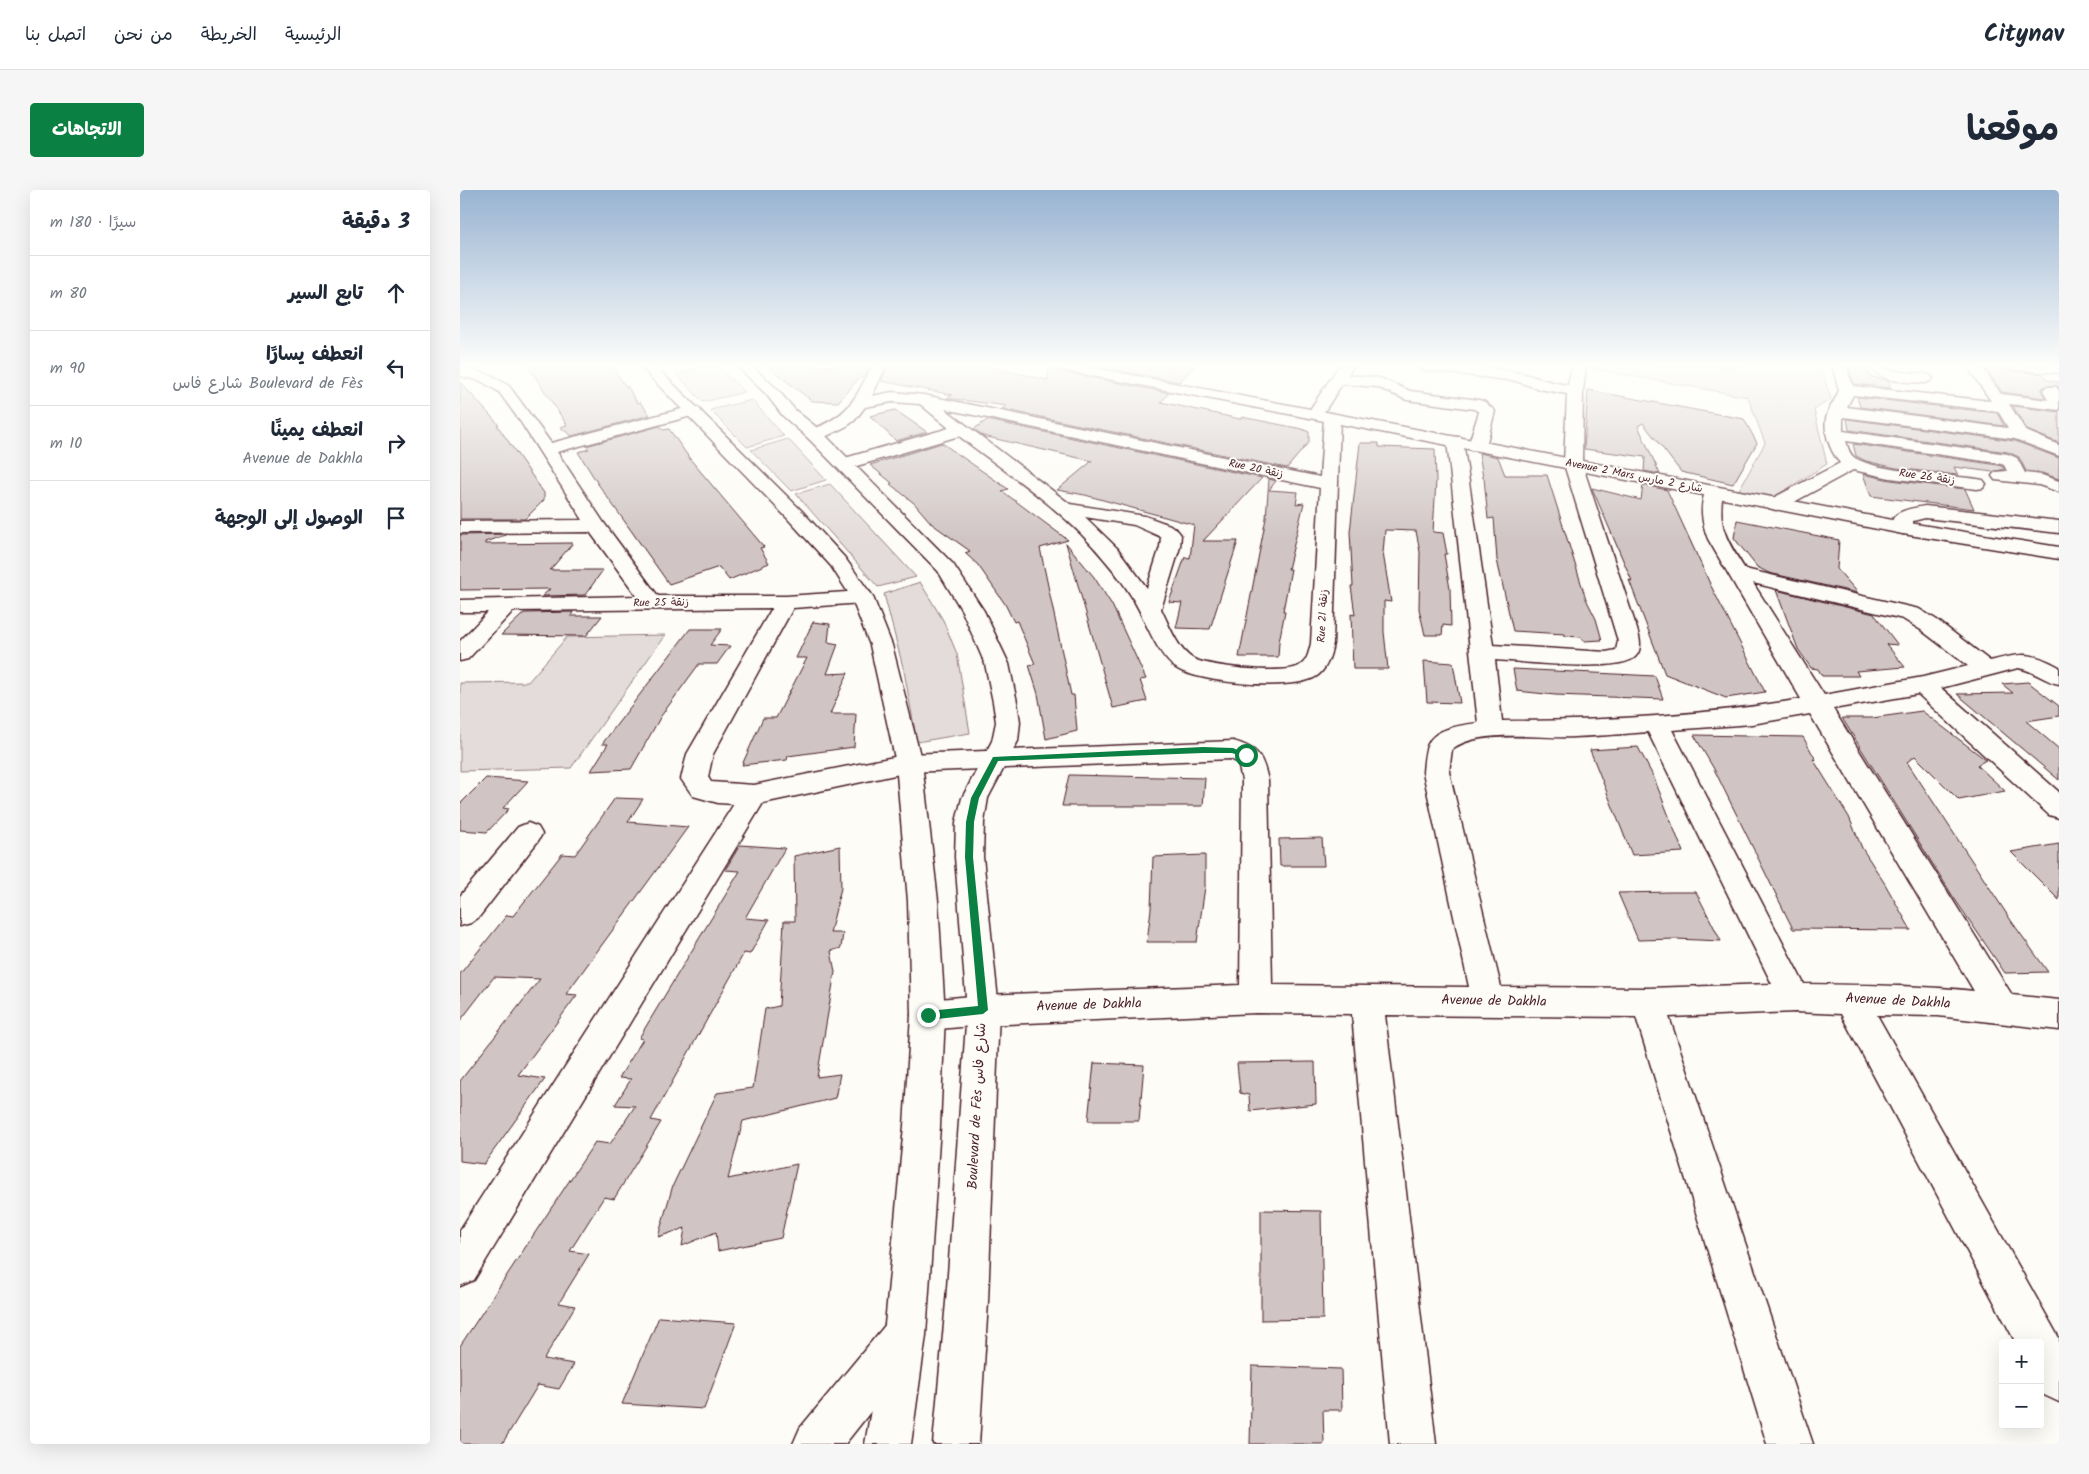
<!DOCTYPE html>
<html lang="ar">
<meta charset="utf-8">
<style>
body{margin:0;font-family:Kalam,"Playpen Sans Arabic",sans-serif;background:#f6f6f7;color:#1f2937;direction:rtl}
.controls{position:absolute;right:15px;bottom:15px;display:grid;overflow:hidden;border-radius:5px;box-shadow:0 5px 20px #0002}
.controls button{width:45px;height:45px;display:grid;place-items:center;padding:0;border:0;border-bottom:1px solid #e0e1e3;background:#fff;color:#1f2937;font:25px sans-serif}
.stop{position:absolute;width:15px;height:15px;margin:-11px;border:4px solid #0b8043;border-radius:50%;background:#fff}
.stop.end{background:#0b8043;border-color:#fff;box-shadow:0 1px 5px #0008}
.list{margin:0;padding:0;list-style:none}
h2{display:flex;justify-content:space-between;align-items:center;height:65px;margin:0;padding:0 20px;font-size:21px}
h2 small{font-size:16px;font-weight:400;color:#747a83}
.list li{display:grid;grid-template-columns:32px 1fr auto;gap:15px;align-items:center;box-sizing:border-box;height:75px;padding:0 20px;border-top:1px solid #e0e1e3}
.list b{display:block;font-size:19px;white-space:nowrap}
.list p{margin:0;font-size:16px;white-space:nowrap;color:#747a83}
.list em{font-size:16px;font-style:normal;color:#747a83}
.icon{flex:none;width:28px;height:28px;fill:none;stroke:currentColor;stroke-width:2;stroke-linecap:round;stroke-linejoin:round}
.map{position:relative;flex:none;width:1599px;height:1254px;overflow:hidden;direction:ltr;border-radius:5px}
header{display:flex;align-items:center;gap:30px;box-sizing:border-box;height:70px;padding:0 25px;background:#fff;border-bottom:1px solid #e0e1e3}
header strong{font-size:24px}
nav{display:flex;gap:28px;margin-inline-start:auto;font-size:18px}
.intro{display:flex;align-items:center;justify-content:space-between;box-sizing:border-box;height:120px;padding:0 30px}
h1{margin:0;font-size:35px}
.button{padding:12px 22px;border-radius:5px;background:#0b8043;color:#fff;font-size:18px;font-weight:700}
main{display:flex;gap:30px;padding:0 30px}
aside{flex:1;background:#fff;border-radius:5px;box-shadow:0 5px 20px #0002}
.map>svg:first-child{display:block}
.green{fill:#e3dcda;stroke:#967e82}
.building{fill:#d0c5c4;stroke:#4a1f2b}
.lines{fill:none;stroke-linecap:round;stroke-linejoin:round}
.minor-casing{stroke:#4a1f2b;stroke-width:3}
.secondary-casing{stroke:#4a1f2b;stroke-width:3}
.minor{fill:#fdfcf7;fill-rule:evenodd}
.secondary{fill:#fdfcf7;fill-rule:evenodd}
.route{fill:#0b8043}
.labels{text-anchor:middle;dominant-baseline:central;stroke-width:4;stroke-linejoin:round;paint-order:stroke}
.far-street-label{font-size:11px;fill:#4a1f2b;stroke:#fdfcf7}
.street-label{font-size:14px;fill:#4a1f2b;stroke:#fdfcf7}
</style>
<header>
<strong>Citynav</strong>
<nav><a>الرئيسية</a><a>الخريطة</a><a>من نحن</a><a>اتصل بنا</a></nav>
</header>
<div class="intro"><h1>موقعنا</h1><a class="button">الاتجاهات</a></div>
<main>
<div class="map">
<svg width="1599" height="1254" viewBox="0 0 1599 1254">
<rect width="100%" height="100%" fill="#fdfcf7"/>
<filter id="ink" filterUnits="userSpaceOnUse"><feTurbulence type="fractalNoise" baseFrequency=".02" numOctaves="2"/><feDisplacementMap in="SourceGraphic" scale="10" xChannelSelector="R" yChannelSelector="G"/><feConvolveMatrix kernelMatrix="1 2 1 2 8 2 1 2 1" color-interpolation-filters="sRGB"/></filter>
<g filter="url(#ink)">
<!-- green -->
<path class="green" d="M247 176H257L285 202 243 212 216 184Z
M1134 176H1360L1371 209 1354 220 1367 274 1314 307 1279 300 1305 253 1288 207 1134 179Z
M292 210 324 246 287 257 250 220Z
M328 249 366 290 331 301 291 260Z
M370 294 456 387 418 397 336 304Z
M460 392 483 430 497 464 510 543 457 552 444 481 424 404Z
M205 445 111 578 0 581V493L68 492 107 447Z"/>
<!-- building -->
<path class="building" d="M68 176H152L166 197H168L177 213 180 212 190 225 112 246 100 237 107 235Z
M307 176H410L404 188 400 187 378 212 352 211Z
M428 176H525L588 190 589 176H594L598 181 709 203 701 212 780 229 782 227 842 239 849 242V252L827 278 542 219 547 216 487 208 493 205 421 191Z
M632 176H735L719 192Z
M1388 176H1406L1410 186 1428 191 1431 198 1394 194Z
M1524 177 1583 184 1587 190 1599 192V198L1596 195 1585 196 1581 200 1585 208 1542 202Z
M0 192 39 235H37L84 303V310L65 329H0Z
M1128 200 1284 229 1297 253 1273 294 1221 282 1183 233 1178 236 1200 284 1184 281 1185 267 1124 259Z
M1397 207 1537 223 1544 236 1400 217Z
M1553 216 1599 222V253L1567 240Z
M435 220 467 242 436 251 410 226Z
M1387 229 1555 251 1599 268V289L1582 283 1566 281 1559 267 1548 262 1389 240Z
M527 230 802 288 743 351H778L750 439 716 438 722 413 709 412 725 367 730 368 734 335 625 305 597 300 632 271 523 246 514 239Z
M200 236 203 240 209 239 230 269 304 357 300 358 309 373 269 390 259 377 209 394 138 294 118 262 129 259 126 256Z
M482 253 548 299 542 301 608 350 580 358 611 505H614L617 541 586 549 578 504 569 475 575 474 557 431 554 432 545 414 518 375 505 363 510 361 472 334 454 313 430 294 432 293 410 275Z
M900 253H919V257L975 259 976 291 973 342 983 343 987 364H984L990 399 991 436 983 435 982 445H965L959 419 960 362 956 341 925 340 923 363 931 412 924 411V442L928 479H893L891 424 895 425 891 396H893L890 342Z
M1393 254 1538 275 1543 277 1544 279 1533 282 1494 277 1498 285 1436 278 1406 271 1396 266Z
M1019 263 1038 267 1045 285H1087L1126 409 1136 429 1142 450 1124 451 1121 447 1105 446V444L1053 441 1037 370 1034 328 1028 329 1024 288H1023Z
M1403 284 1430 290 1505 299 1514 319 1411 306Z
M809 289 816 291 809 300 838 302 836 314 844 313 828 379H831L823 421H825L819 452 818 467H779L806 328Z
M1183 295 1207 300 1251 396 1305 502 1266 508 1205 484 1169 390 1172 391 1132 298 1181 310Z
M1277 330 1379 350 1377 379 1398 403 1309 383 1297 377 1274 348Z
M48 344 25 352V354L113 353 90 380H143L125 405 82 406 90 399 0 400V345Z
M606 353 634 387 652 415 686 489 680 490 687 511 653 518Z
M1316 400 1414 424 1438 455 1426 454 1445 477 1396 481 1399 486H1362L1358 479 1351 478 1338 459Z
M113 422 111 426H142L126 446 41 445 64 423Z
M353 432 370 434 368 452 378 454 367 484 388 483 370 524H396L394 557 328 566 327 570 282 575 303 528H316L347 468H336Z
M230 439H262L250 455 270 456 257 474H239L201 526 171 579 131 581 148 554H142Z
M964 471 993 473 1000 513 967 512Z
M1053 479 1195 486 1203 509 1095 505 1057 501Z
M1568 492 1599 516V526L1566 531 1599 559V590L1497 504 1553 503 1542 494Z
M1462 521 1526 570 1517 575 1545 601 1499 610 1455 566 1447 572 1552 732 1588 782 1545 783 1492 705 1382 528H1412Z
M1234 545 1343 547 1356 570 1353 569 1389 627 1402 658 1425 694 1451 740 1333 739 1254 579Z
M1178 557 1194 588 1223 662 1172 665 1130 560Z
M609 585 745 588 743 616H602Z
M26 588 68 591 43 618 49 619 27 642 0 640V614Z
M155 608 183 609 168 632 228 637 106 804 117 805 58 885 85 889 24 974 0 971V891L80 789 34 787 0 831V784L47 725 53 726 102 664 115 665Z
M862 648 864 676H820L819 649Z
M1599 654V710L1551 662Z
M280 655 325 658 285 728 309 730 290 764 284 763 191 930 201 932 154 1009 144 1007 110 1061 129 1064 99 1113 115 1116 84 1169 114 1174 99 1199 78 1195 42 1254H0V1156L135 952 150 954 175 916 155 915 171 889 159 888 183 849 179 848 280 681 265 680Z
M380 656 381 698 370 743H383L381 758 371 761 375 782 357 887 380 884 375 908 283 931 268 989 337 974 321 1048 258 1061 256 1042 222 1056 225 1038 198 1047 213 995 257 903 293 898 305 819 319 816 324 731H335L334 666Z
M745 665V697L737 752H687L691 719 693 667Z
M1211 702H1236L1261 751 1216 749 1178 750 1158 703Z
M855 872 856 914 790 921 789 905 780 903 777 873Z
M634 873 684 875 679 931H628Z
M801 1020 861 1021 863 1129 801 1130Z
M199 1127 276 1133 244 1219 162 1214Z
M792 1176 881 1179 882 1220H863L864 1254H790Z"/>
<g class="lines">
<defs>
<path id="minor" d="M412 176H426L412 206 432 202 464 205 860 287 864 228 866 225H878L880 228 873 453C871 465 867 479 857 486 835 502 738 493 716 478 699 467 687 435 678 418 669 400 656 383 643 368 603 319 548 284 499 246L390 278 384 279 378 278 375 274 378 270 489 238 460 214 432 212 405 217 395 230 387 236 361 249H349L347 245 349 241C389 225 393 213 412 176ZM485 219 860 298 851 453C849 462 847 472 839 476 825 485 746 477 732 468 717 458 709 435 701 419L720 357 721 345 718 341 710 335 685 326 610 314ZM625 327 674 335 701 347 700 357 687 398 657 358Z
M879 176H893L888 185 920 188 950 201 1019 210 1025 212 1035 221 1026 256 1023 260H1011L1008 256 1019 222 1014 219 947 210 917 197 882 194 861 227H849L847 224Z
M957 176C982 173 1034 177 1060 183 1076 187 1091 193 1108 195L1112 176H1126L1123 201 1122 274 1175 433C1178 443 1184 457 1176 466 1161 484 1060 471 1035 470L1042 531C1142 531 1243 526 1341 509L1248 349C1242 334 1238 312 1248 298L1254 297 1260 298 1263 302C1257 336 1267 351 1285 379L1459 419 1477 430 1530 471C1561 463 1570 461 1599 477V494C1584 491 1573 480 1558 478L1481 498 1599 602V628L1589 625 1458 504 1373 519 1552 805 1599 810V840L1478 826 1417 825 1599 1148V1212L1584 1205 1580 1199V1153H1556L1381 824 1335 822 1209 827 1353 1254H1307L1176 827 925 825 976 1254H930L892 824 796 823 523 835 468 840 456 835 451 825 456 815 468 810 523 805 780 795 782 590 778 573 771 569 449 582 303 613 14 1090 0 1096V1040L274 614 258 613 233 606 221 589 227 564 312 418 53 421 8 469 0 471V451L28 422H0V410L177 406 130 342 0 343V331L123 330 60 231 39 202 21 191 0 186V177L31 185 49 196 91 253 233 216 239 218 241 221 239 224 97 262 144 333 198 406H326L402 401 410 402 413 407 410 412 402 413 333 418 253 564 248 587 251 592 294 595 449 564 773 551C798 558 802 565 808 590L812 795 1009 797 963 582C964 573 964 562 968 554 975 538 1002 535 1018 533L987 251 989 247H1001L1003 251 1033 455 1146 462 1156 460 1158 451 1104 274 1107 204 1079 199 1056 191 964 180 959 179ZM1293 393 1443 429 1461 440 1508 476 1463 487 1364 505ZM1350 524 1514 801C1458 795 1401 795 1344 794L1212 540 1292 534ZM1188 542 1312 794 1188 798 1041 797 989 582 992 559C1020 538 1080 549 1114 547 1139 546 1163 544 1188 542Z
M1372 176H1386L1393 196 1531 211 1507 176H1521L1541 204 1588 210 1583 200 1586 197H1596L1599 201V220L1549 214 1566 241 1599 255V266L1555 249 1383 227V241L1548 264 1557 268 1565 283 1582 285 1599 291V302L1579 295 1535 290 1532 286 1535 282 1547 281 1544 275 1538 273 1386 251C1388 257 1389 264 1395 268 1418 282 1488 285 1517 289L1523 290 1526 294 1523 298 1517 299 1430 288 1393 280 1323 318 1316 320 1309 318 1307 314 1309 310 1380 273C1370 261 1362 240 1367 225 1370 216 1376 209 1379 200ZM1393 205 1538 221 1548 238 1387 217Z
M1410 176C1422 175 1426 180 1437 181 1448 183 1459 182 1470 185L1473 188 1470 191 1465 193C1446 191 1422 194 1410 176Z
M1550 176H1599V183L1557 180 1552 179Z
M1465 316 1599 331V343L1465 328 1453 331V338L1450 342 1443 344 1436 342C1422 322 1452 318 1465 316Z
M68 633 78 637 82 644 78 651 19 727 11 733 0 736V706L58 637Z
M442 1127 457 1133 463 1148 457 1163 385 1254H333L340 1238 427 1133Z"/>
<path id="secondary" d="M180 176H195L342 321 385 368 413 407 432 455 462 573 478 711 485 825 480 936 466 1145 451 1254H405L424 1145 444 936 451 825 448 711 436 573 410 455 391 407 371 376 328 329Z
M277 176H292L316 198 335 220 361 241 493 374 524 421 549 474 557 512 560 532 558 551 528 608 524 632 523 667 539 820 528 1112 519 1254H473L486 1112 507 820 495 667 496 632 502 608 532 551 536 532 533 512 525 474 502 421 478 381 349 249 323 226 306 204Z
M596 176H624L1443 332 1599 357V369L1443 344 603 180 598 179Z"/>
</defs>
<!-- minor casing -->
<use href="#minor" class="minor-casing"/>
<!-- secondary casing -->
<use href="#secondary" class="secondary-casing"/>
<!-- minor -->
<use href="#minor" class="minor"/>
<!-- secondary -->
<use href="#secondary" class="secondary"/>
</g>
</g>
<!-- sky -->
<linearGradient id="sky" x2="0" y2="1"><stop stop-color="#98b3d2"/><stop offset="0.5" stop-color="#fefefb"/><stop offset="1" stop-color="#fefefb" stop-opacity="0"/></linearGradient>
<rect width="1599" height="351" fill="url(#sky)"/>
<!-- route -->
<path class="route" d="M743 557 773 558 789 565 786 568 772 563H743L538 571 519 608 514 632 513 667 528 820 523 824 468 830 465 828 463 825 468 821 518 816 505 667 506 632 511 608 533 567Z"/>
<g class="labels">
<!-- far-street labels -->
<g class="far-street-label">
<text transform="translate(796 279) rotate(12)">Rue 20 زنقة</text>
<text transform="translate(1174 286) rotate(11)">Avenue 2 Mars شارع 2 مارس</text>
<text transform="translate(1467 287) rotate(8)">Rue 26 زنقة</text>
<text transform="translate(201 413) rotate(-1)">Rue 25 زنقة</text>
<text transform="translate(863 426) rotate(-87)">Rue 21 زنقة</text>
</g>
<!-- street labels -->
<g class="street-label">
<text transform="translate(1034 811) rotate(1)">Avenue de Dakhla</text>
<text transform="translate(1438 811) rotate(3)">Avenue de Dakhla</text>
<text transform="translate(629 815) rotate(-2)">Avenue de Dakhla</text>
<text transform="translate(517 916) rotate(-87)">Boulevard de Fès شارع فاس</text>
</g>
</g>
</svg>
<div class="controls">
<button>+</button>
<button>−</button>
</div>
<div class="stop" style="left:786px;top:565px"></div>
<div class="stop end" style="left:468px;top:825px"></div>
</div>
<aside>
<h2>3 دقيقة<small>سيرًا · 180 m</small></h2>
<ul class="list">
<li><svg class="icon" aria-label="ahead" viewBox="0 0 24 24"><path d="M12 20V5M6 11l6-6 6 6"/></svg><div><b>تابع السير</b></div><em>80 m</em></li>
<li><svg class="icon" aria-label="left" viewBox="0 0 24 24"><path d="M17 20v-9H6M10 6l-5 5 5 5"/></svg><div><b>انعطف يسارًا</b><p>Boulevard de Fès شارع فاس</p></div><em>90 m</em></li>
<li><svg class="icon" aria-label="right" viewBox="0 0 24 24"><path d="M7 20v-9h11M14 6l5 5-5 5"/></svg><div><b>انعطف يمينًا</b><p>Avenue de Dakhla</p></div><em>10 m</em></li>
<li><svg class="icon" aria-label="arrive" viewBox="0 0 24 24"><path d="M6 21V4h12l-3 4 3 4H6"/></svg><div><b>الوصول إلى الوجهة</b></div></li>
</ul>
</aside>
</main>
